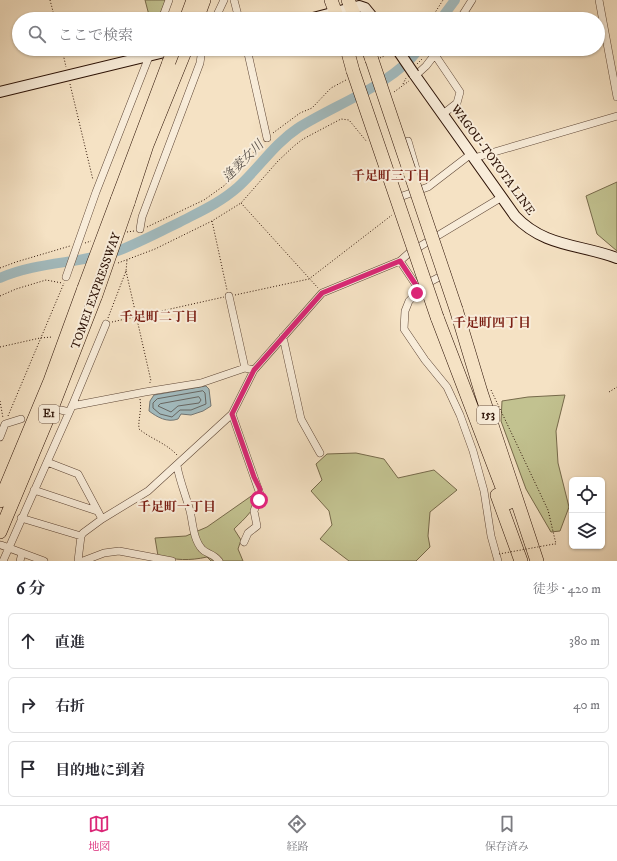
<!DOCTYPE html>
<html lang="ja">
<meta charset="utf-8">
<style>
body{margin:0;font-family:"IM FELL DW Pica","Noto Serif JP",serif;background:#f7f7f7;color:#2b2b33}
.controls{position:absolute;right:12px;bottom:12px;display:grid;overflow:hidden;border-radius:6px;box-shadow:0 1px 3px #0004}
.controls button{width:36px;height:36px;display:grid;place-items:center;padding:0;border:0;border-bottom:1px solid #e1e1e2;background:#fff;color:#2b2b33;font:20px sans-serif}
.stop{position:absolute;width:12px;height:12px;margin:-9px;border:3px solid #db2777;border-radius:50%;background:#fff}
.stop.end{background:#db2777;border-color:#fff;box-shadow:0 1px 4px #0008}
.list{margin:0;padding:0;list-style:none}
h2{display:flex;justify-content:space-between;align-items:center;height:52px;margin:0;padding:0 16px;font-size:17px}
h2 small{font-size:13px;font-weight:400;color:#7c7c81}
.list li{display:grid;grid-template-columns:26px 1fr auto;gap:12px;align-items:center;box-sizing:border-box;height:56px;margin:0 8px 8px;padding:0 8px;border:1px solid #e1e1e2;border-radius:6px}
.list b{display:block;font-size:15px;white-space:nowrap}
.list em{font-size:13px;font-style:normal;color:#7c7c81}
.icon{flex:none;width:22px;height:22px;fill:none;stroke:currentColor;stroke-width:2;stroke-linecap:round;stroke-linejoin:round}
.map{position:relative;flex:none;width:617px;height:561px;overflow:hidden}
.search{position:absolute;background:#fff;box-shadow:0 1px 3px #0004;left:12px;right:12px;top:12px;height:44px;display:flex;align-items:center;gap:10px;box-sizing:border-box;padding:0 14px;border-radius:22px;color:#7c7c81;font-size:15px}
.sheet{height:244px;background:#fff}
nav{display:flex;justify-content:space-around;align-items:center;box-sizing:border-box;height:56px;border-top:1px solid #e1e1e2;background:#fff;font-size:11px;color:#7c7c81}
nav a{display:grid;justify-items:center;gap:2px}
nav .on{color:#db2777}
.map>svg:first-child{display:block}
.green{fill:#c2c290;stroke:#776a4b}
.water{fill:#a2bbbf;stroke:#737775}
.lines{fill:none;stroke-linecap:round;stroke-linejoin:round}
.shore{stroke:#676662;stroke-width:1}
.river{stroke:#a2bbbf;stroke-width:10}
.street-casing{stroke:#5e4636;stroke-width:8}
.secondary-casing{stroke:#2c1206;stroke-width:12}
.highway-casing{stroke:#2c1206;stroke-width:14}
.path{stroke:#2c1206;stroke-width:1;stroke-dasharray:1 2;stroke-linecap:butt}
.street{stroke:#f8ecd9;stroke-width:7}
.secondary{stroke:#f8ecd9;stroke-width:10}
.highway{stroke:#f5e2c4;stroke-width:13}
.secondary-bridge-casing{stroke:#2c1206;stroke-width:12;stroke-linecap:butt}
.highway-bridge-casing{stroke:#2c1206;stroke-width:14;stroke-linecap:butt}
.path-bridge{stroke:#2c1206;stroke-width:1;stroke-dasharray:1 2;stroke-linecap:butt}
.secondary-bridge{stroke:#f8ecd9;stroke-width:10}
.highway-bridge{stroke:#f5e2c4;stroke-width:13}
.route{stroke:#db2777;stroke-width:5}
.labels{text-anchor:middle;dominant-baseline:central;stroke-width:4;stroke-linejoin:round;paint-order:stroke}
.shield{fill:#f8ecd9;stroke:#695345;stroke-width:1}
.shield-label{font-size:11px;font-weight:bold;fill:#2c1206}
.street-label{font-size:12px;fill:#2c1206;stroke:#f8ecd9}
.water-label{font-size:13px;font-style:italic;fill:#554d47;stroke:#f8ecd9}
.neighbourhood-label{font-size:13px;font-weight:bold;fill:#7a1f14;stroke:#f8ecd9}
</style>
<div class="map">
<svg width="617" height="561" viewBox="0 0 617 561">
<rect width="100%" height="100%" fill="#f5e2c4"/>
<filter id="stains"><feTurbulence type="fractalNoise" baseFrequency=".005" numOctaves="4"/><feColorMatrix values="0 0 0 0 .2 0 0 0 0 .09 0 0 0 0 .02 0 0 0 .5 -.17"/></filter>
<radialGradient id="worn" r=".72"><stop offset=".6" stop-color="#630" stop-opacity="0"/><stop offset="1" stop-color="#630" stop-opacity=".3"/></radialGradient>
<!-- green -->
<path class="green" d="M145 0H166L158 19H150Z
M617 182V251L597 234 586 196Z
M565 395 556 431 558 463 569 507 560 531 551 532 526 489 501 421 502 401 528 397Z
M356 453 384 459 398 478 434 470 457 490 430 512 428 536 430 547 416 561H349L320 539 332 525 329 511 311 491 322 480 316 464 327 454Z
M257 492C257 509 245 518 234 529L241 540 238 549 243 561H211L207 557C189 561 176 560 158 556L155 538 186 536 207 527Z"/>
<!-- water -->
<path class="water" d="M206 386 209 389 211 406 203 411 191 415 181 414 178 419C167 423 157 417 149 411L150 401 154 395Z"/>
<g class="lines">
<!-- shore -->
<path class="shore" d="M203 391 205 393 206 404 191 410H180L172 417 160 414 153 408V403L157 399Z
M199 397 201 400 199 403 178 406 171 412 158 406 160 404Z"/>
<!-- river -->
<path class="river" d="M441 19 455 0
M0 278C38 261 82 264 120 250 140 242 159 232 178 223 199 212 220 203 238 187 259 168 274 144 298 128 336 104 392 85 419 49"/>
<defs>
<path id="street" d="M234 0 239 19
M599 0 617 97
M162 19 169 0
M215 19 224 0
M460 19 472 0
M247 49 267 138
M435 55 460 92 457 103 443 114
M415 76 426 66 439 49
M408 141 419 179
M474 158 617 116
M394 199 428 187 471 154
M140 229 142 217 200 63 202 49
M400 261 418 288 417 293 409 301 405 311 404 329 425 360 447 387 460 415 473 451 484 491 491 536 498 561
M66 277 96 192 152 49
M424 285 447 273
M229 296 245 368
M283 337 301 419 320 453
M72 406 145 392 201 383 245 368 254 370
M61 410 69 412
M232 414 260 494 254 511 257 526 248 533 244 542
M0 437 5 424 21 419
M47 462 78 474 102 519
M177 466C180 482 186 496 190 511 193 523 193 539 202 549 206 554 213 553 219 561
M34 490 97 511
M21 518 81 536
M1 545 44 561
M3 561 72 406 106 324
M20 561 22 553
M78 561 81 536 83 533 102 519 148 491 232 414 254 370 322 293 400 261 409 253 502 197
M83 561 104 553 119 551 172 561"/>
<path id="secondary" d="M309 19 359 6 365 8 374 19
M414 74 515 216C544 247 579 244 617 258
M0 92 177 49"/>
<path id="highway" d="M331 0 338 19
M348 0 356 19
M186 19 193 0
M197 19 204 0
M347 49 353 71
M368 49 372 60
M117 200 169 62
M128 203 147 145 186 49
M456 309 481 392 537 561
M437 317 508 503
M497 495 521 561
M0 501 50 381 84 288
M0 532 52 408 96 295"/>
</defs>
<!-- street casing -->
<use href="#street" class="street-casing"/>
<!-- secondary casing -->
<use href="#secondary" class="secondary-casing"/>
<!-- highway casing -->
<use href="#highway" class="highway-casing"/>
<!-- path -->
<path class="path" d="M50 0 55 19
M431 19 443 0
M62 49 66 67
M380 58 384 56 387 49
M417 64 423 58
M70 84 93 180
M403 84 406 78
M394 92 409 81
M273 133 300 113 312 108 331 88 346 80
M241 203 318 288
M212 221 227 290
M147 227 204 200 225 185 262 143
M127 232 134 231
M85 243 91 241
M118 263 155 249 212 221 241 203 278 161 294 146 303 139 341 119 349 120 367 142
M0 268 16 262 70 246
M126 271 151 381 149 384
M235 295 309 279 392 215
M0 296 16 289 46 280 62 283
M108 318 126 271 127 260
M112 322 224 297
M0 347 40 338 52 337
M491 390 548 510 556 544H554
M609 392 617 387
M140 399C142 411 138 418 139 429 151 439 166 443 177 455
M0 401 3 418
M8 416 64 283"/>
<!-- street -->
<use href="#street" class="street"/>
<!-- secondary -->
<use href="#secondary" class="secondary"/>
<!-- highway -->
<use href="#highway" class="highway"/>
<defs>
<path id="secondary-bridge" d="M399 52 414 74"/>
<path id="highway-bridge" d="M372 60 456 309
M169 62 174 49
M353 71 437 317
M84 288 117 200
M96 295 128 203"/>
</defs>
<!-- secondary-bridge casing -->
<use href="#secondary-bridge" class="secondary-bridge-casing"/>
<!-- highway-bridge casing -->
<use href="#highway-bridge" class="highway-bridge-casing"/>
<!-- path-bridge -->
<path class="path-bridge" d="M499 554 554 544"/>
<!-- secondary-bridge -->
<use href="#secondary-bridge" class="secondary-bridge"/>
<!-- highway-bridge -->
<use href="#highway-bridge" class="highway-bridge"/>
</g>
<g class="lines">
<!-- route -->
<path class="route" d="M259 500 260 489 254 477 232 414 254 370 322 293 400 261 418 288 417 293"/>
</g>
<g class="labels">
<!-- shield labels -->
<g class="shield">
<rect x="39" y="405" width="20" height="18" rx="3"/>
<rect x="477" y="406" width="22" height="18" rx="3"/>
</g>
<g class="shield-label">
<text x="49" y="414">E1</text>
<text x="488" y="415">153</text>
</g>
<!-- street labels -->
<g class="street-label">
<text transform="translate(493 160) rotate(54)">WAGOU-TOYOTA LINE</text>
<text transform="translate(96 291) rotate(-70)">TOMEI EXPRESSWAY</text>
</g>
<!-- water labels -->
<g class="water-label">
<text transform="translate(243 161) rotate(-45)">逢妻女川</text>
</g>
<!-- neighbourhood labels -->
<g class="neighbourhood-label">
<text x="391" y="176">千足町三丁目</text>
<text x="159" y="317">千足町二丁目</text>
<text x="492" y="323">千足町四丁目</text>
<text x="177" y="507">千足町一丁目</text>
</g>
</g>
<rect width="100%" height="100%" filter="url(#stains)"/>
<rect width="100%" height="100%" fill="url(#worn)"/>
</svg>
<div class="controls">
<button><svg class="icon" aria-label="locate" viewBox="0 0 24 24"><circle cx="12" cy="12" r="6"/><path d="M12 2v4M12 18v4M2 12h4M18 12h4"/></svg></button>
<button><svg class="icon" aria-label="layers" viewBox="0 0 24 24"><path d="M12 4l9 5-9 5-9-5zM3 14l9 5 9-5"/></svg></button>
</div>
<div class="stop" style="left:259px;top:500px"></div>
<div class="stop end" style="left:417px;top:293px"></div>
<div class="search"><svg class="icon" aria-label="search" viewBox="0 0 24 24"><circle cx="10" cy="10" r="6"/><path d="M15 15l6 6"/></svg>ここで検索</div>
</div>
<section class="sheet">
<h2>6 分<small>徒歩 · 420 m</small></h2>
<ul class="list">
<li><svg class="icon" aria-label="ahead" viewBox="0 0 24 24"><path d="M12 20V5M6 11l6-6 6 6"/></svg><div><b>直進</b></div><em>380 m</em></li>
<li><svg class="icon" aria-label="right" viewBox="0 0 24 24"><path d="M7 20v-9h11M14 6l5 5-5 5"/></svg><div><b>右折</b></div><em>40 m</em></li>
<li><svg class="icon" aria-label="arrive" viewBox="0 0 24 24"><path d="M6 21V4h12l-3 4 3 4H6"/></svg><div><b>目的地に到着</b></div></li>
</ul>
</section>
<nav>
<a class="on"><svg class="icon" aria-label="map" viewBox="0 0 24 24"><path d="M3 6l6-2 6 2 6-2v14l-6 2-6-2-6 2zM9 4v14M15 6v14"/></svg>地図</a>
<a><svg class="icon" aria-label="directions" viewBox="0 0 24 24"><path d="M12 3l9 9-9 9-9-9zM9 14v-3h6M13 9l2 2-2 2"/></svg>経路</a>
<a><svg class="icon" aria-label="saved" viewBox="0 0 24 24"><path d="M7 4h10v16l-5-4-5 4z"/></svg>保存済み</a>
</nav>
